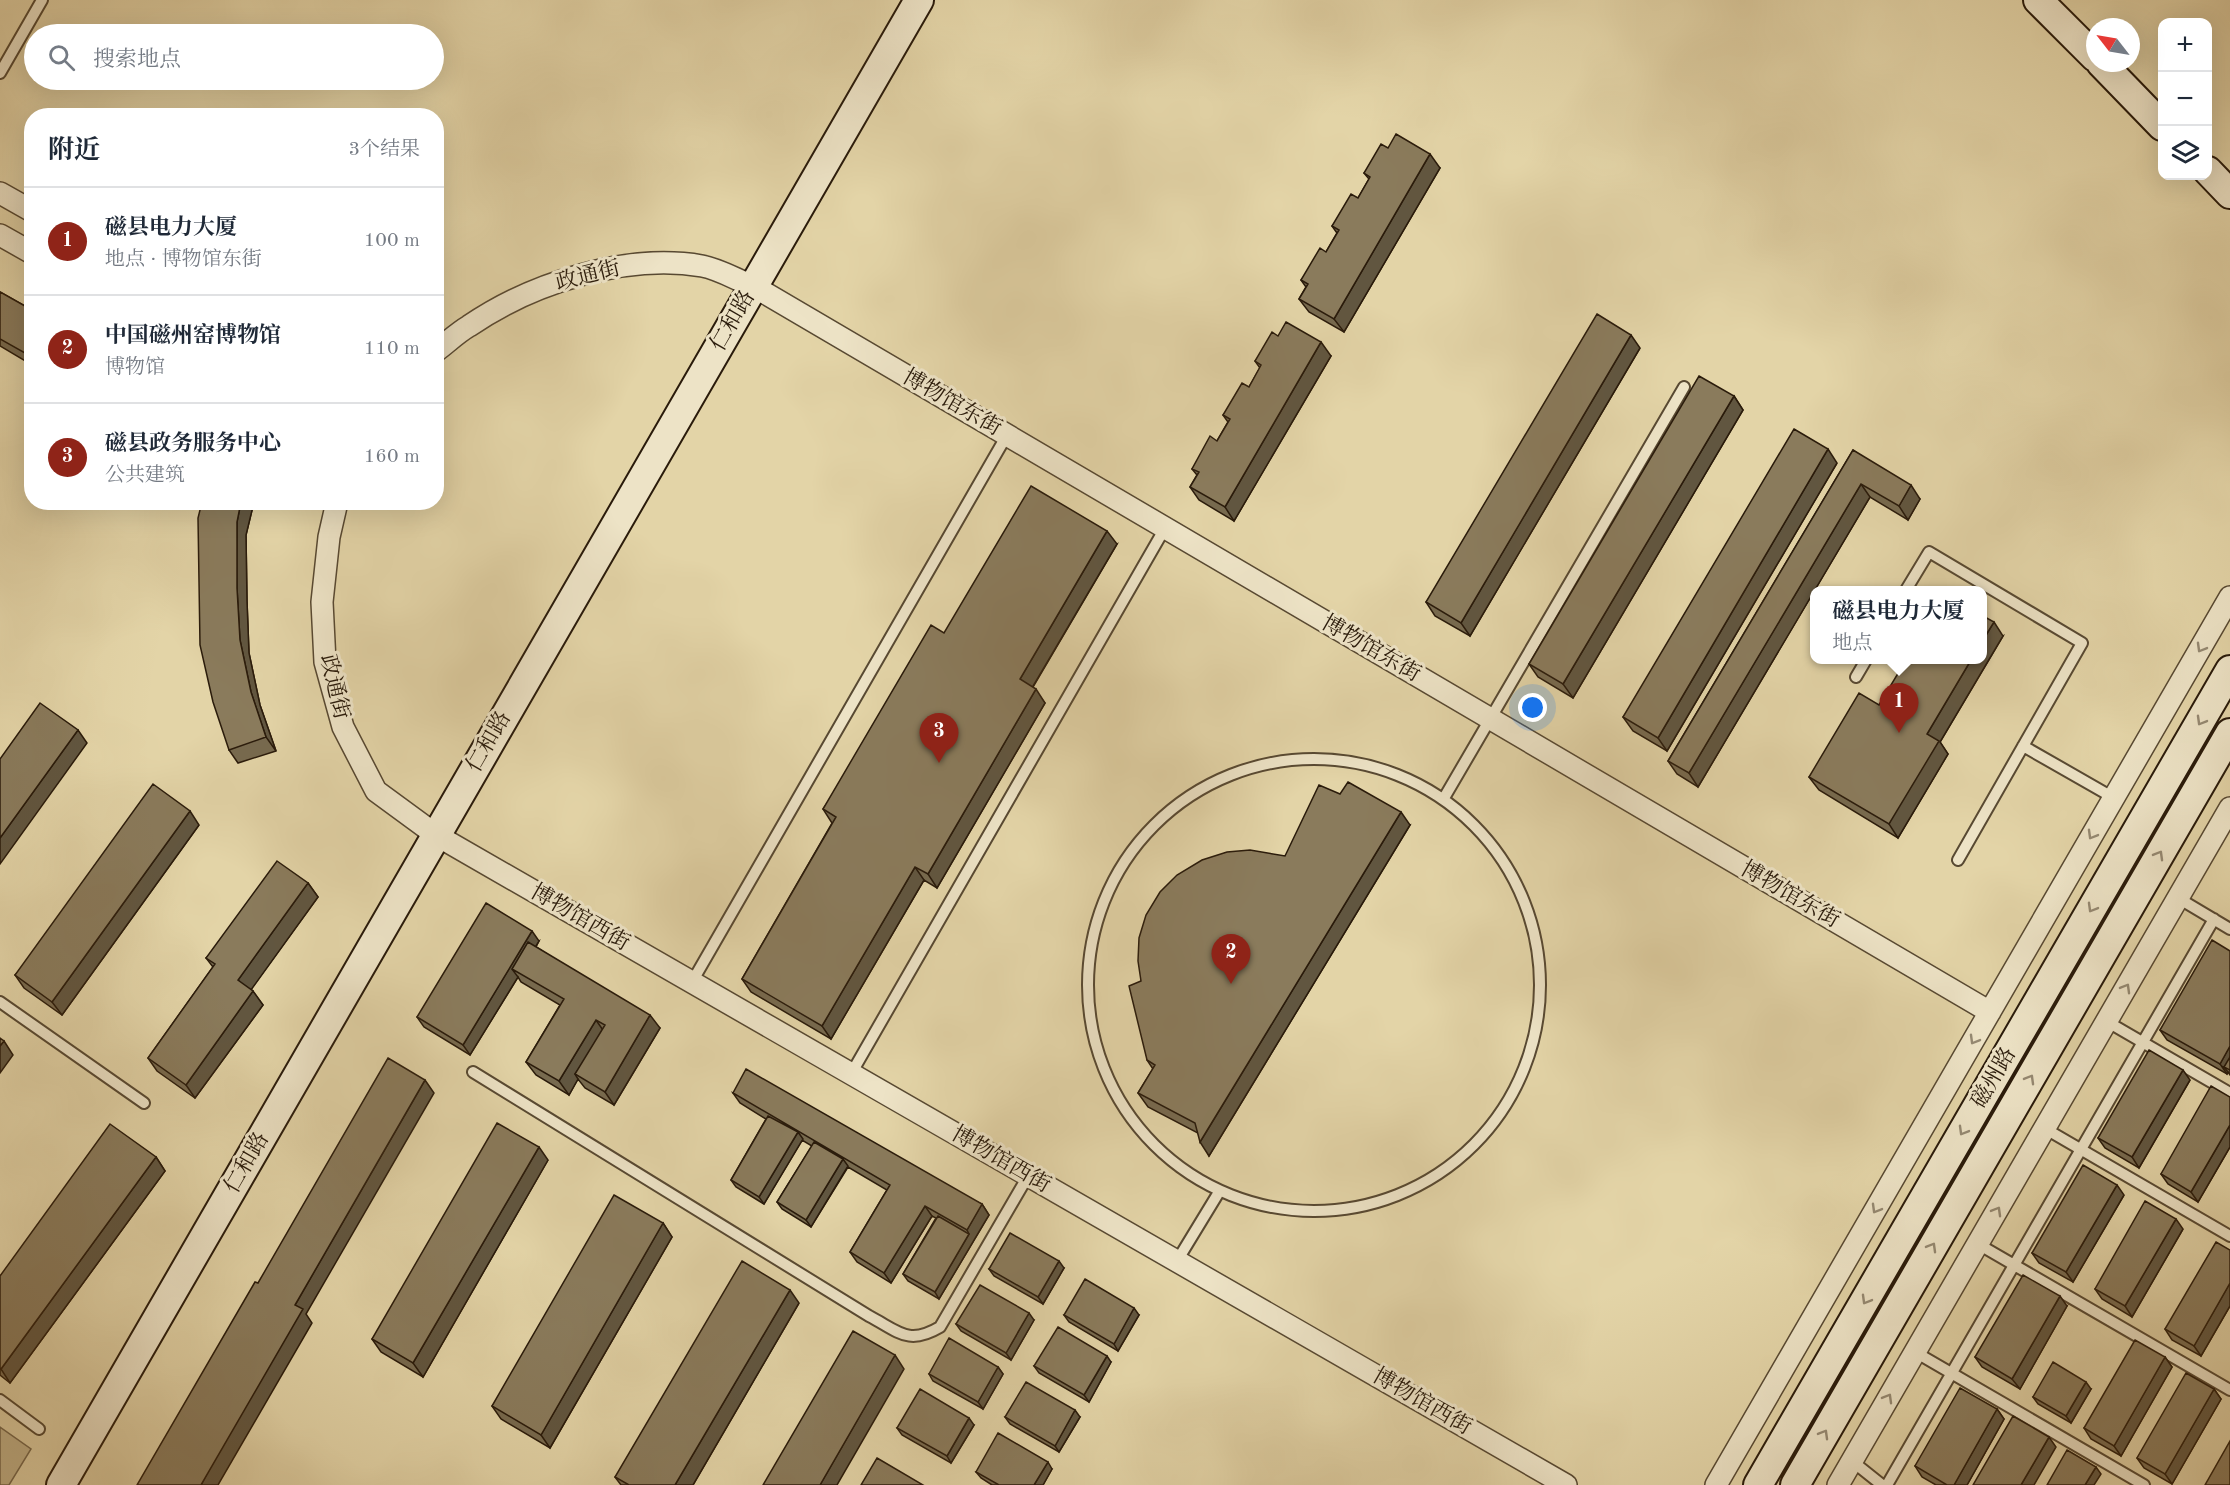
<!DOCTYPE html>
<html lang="zh">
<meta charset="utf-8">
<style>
body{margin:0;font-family:"Old Standard TT","Noto Serif SC",serif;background:#f6f6f7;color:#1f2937}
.controls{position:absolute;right:18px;top:18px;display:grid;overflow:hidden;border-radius:12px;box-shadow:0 6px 24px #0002}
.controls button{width:54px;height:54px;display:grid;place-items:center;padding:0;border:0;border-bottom:2px solid #e0e1e3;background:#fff;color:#1f2937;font:30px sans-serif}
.compass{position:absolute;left:2086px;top:18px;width:54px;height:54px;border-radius:50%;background:#fff;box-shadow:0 6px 24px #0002;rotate:301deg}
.you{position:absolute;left:1533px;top:708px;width:21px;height:21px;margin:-15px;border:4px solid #fff;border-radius:50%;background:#1a73e8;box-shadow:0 0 0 9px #1a73e833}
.badge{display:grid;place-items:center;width:39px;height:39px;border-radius:50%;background:#8f2418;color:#fff;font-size:20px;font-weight:700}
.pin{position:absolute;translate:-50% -50px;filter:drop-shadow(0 2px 3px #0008)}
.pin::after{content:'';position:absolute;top:32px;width:21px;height:18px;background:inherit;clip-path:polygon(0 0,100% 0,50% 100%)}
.popup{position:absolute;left:1810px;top:586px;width:177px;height:78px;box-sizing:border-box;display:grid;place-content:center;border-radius:12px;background:#fff;filter:drop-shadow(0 2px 4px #0005);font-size:20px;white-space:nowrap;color:#747a83}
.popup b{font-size:22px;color:#1f2937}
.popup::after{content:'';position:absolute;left:50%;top:100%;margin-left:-12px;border:12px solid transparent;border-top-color:#fff}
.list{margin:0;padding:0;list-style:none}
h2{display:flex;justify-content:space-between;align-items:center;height:78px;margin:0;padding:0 24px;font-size:26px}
h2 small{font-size:20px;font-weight:400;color:#747a83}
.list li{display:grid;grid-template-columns:39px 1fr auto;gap:18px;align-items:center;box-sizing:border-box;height:108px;padding:0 24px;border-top:2px solid #e0e1e3}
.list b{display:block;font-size:22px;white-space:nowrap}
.list p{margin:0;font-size:20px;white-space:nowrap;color:#747a83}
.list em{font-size:20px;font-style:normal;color:#747a83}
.icon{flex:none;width:33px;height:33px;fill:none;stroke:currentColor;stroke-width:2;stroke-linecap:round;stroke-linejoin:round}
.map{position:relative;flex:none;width:2230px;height:1485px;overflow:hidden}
.search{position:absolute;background:#fff;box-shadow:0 6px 24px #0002;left:24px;top:24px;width:420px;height:66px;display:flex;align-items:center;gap:15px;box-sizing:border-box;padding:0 21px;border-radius:33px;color:#747a83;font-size:22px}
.panel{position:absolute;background:#fff;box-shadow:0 6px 24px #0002;left:24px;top:108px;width:420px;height:402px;border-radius:24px}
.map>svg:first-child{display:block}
.green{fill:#c4b58c;stroke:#77684c;stroke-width:1.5}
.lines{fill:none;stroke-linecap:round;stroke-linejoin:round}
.lane-casing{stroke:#584932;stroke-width:14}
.street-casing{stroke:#584932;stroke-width:24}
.secondary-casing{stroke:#2a1b0b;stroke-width:32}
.lane{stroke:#ede3c6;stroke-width:10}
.street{stroke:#ede3c6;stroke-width:21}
.secondary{stroke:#ede3c6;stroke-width:28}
.wall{fill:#776a4f;stroke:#2a1b0b;stroke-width:1.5}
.shaded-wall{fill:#615640;stroke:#2a1b0b;stroke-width:1.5}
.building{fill:#8a7b5c;stroke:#2a1b0b;stroke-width:1.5}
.oneway{stroke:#958972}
.labels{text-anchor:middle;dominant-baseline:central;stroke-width:6;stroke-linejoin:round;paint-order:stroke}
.street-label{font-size:22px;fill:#2a1b0b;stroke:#ede3c6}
</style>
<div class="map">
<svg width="2230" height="1485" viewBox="0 0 2230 1485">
<rect width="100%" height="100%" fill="#e3d4a7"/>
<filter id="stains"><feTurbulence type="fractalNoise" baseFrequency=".00333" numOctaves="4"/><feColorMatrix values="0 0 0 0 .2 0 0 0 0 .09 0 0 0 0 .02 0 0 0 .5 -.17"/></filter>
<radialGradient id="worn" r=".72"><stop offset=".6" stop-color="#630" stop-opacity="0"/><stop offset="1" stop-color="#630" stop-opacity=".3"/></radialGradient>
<!-- green -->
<path class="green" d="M0 1427 31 1449 9 1485H0Z"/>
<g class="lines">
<defs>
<path id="lane" d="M0 73 42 0
M1906 590 1929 552 2082 643 1958 860
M1856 677 1866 660
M2023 746 2114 798
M1088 985a226 226 0 1 1 452 0a226 226 0 1 1-452 0Z
M1444 798 1684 387
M2178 898 2230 929
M692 982 1007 435
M0 1002 144 1103
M2106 1021 2230 1093
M473 1072 869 1316C898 1331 908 1346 940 1327L1028 1176
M851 1074 1165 528
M2044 1128 2230 1236
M1978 1244 2230 1390
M1177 1261 1219 1192
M1915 1352 2144 1485
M0 1400 39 1429
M1852 1461 1882 1485
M1887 1485 2214 919"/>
<path id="street" d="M0 193 32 211
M0 235 32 253
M436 351C447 343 457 333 469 326 532 283 626 253 702 266 719 269 737 280 753 286L1990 1012
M337 502 329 537 322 602 325 662 343 727 376 791 436 835 1566 1485
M1716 1485 2230 597
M1838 1485 2230 808"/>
<path id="secondary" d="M2038 0 2095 57
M2101 63 2162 126
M2208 171 2230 194
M61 1485 919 0
M1758 1485 2230 670
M1795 1485 2230 733"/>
</defs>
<!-- lane casing -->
<use href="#lane" class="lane-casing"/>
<!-- street casing -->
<use href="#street" class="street-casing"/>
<!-- secondary casing -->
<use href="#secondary" class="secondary-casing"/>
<!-- lane -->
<use href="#lane" class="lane"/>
<!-- street -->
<use href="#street" class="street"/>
<!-- secondary -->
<use href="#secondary" class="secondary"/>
</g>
<!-- wall -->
<path class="wall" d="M1388 148 1440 168 1344 332 1309 312 1299 299 1306 287 1301 280 1326 252 1337 233 1332 226 1358 198 1369 179 1364 173Z
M0 292 32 310V365L0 346Z
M1278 336 1331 356 1234 521 1199 500 1190 487 1197 475 1192 469 1217 441 1228 422 1223 415 1249 387 1260 368 1255 361Z
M1640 348 1470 636 1435 616 1426 602Z
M1734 396 1743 410 1573 698 1538 677 1529 664Z
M1853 450 1920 499 1908 520 1870 497 1698 787 1677 774 1668 761Z
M1837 463 1667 751 1633 731 1623 717Z
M202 502H254L246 535 247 601 249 653 260 705 276 751 238 763 229 750Z
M1117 544 1033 687 1045 703 937 888 924 880 831 1039 751 992 742 979 832 823 823 809 944 633Z
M2003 636 1940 742 1948 754 1898 838 1819 790 1809 777 1879 705Z
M199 825 62 1015 24 988 15 975Z
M1410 825 1209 1156 1198 1133 1148 1107 1138 1093 1153 1069 1147 1060 1141 981 1285 856Z
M308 883 318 897 251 989 263 1005 195 1098 157 1071 148 1058 213 967 206 958Z
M539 941 536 947 660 1028 614 1105 585 1088 578 1079 569 1095 536 1075 526 1062 560 1005 521 982 518 977 470 1055 424 1027 417 1017Z
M2230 951V1075L2228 1072 2227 1074 2167 1040 2160 1030Z
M2190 1080 2139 1168 2105 1148 2098 1138Z
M733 1093 982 1204 989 1215 939 1299 908 1281 903 1274 936 1218 932 1216 891 1283 857 1262 850 1252 887 1190 848 1167 811 1227 782 1209 777 1202 812 1146 802 1140 764 1204 736 1187 731 1180 766 1119 740 1103Z
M2230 1097V1147L2198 1202 2168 1184 2161 1174Z
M156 1157 165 1171 10 1383 0 1375V1276Z
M548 1160 423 1377 381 1352 372 1339Z
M2124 1195 2073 1282 2039 1263 2032 1253Z
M663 1223 672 1237 550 1448 501 1419 492 1406Z
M2183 1229 2132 1317 2102 1299 2095 1289Z
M2230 1250V1306L2201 1356 2172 1340 2165 1329Z
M1064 1268 1043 1304 994 1276 989 1269Z
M799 1303 693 1485H621L615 1477Z
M2067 1306 2020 1389 1982 1367 1975 1357Z
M1064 1315H1139L1118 1351 1069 1322Z
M1034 1320 1011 1360 961 1331 956 1324Z
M2165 1357 2172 1367 2121 1456 2091 1439 2084 1428Z
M1111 1362 1089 1402 1039 1373 1034 1366Z
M998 1367 1003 1374 983 1409 933 1381 929 1374Z
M2091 1389 2071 1423 2038 1404 2033 1397Z
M2214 1389 2221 1399 2172 1484 2144 1468 2137 1458Z
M1997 1409 2004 1419 1967 1485H1936L1922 1477 1915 1466Z
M1005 1417H1080L1059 1452 1010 1424Z
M974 1425 951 1463 902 1435 897 1428Z
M1052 1469 1043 1485H992L981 1478 976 1472Z"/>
<!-- shaded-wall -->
<path class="shaded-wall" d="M1430 154 1440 168 1344 332 1334 319Z
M1631 335 1640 348 1470 636 1461 623Z
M1321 342 1331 356 1234 521 1225 507Z
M1734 396 1743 410 1573 698 1563 684Z
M1828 449 1837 463 1667 751 1658 738Z
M1861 484 1870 497 1698 787 1689 773Z
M1911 485 1920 499 1908 520 1899 506Z
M241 502H254L246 535 247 601 249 653 260 705 276 751 266 737 251 692 240 640 237 588V522Z
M1107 531 1117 544 1029 693 1020 679Z
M1994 622 2003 636 1940 742 1948 754 1898 838 1889 824 1927 734 1971 660H1983V640Z
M1036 689 1045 703 937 888 928 874Z
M78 730 87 743 0 864V838Z
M190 811 199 825 62 1015 52 1002Z
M1401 812 1410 825 1209 1156 1200 1142Z
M915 867 924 880 831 1039 822 1026Z
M308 883 318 897 248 994 238 980Z
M532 931 539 941 520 973 512 969 518 977 470 1055 463 1045Z
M253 991 263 1005 195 1098 186 1085Z
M650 1015 660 1028 614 1105 605 1092Z
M596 1020 605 1033 575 1074 578 1079 569 1095 559 1081Z
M4 1041 13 1055 0 1073V1046Z
M2230 1046V1069L2224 1067 2228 1072 2227 1074 2220 1064Z
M2183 1070 2190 1080 2139 1168 2132 1157Z
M425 1080 434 1093 306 1314 312 1323 218 1485H201L295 1305Z
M2230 1125V1147L2198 1202 2191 1192Z
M798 1132 803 1139 764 1204 759 1197Z
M539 1147 548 1160 423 1377 413 1363Z
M156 1157 165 1171 10 1383 1 1369Z
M843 1159 848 1166 811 1227 806 1220Z
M2117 1185 2124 1195 2073 1282 2066 1272Z
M982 1204 989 1215 939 1299 935 1292 969 1234 967 1230Z
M925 1206 932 1216 891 1283 884 1273Z
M2176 1219 2183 1229 2132 1317 2125 1306Z
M663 1223 672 1237 550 1448 541 1435Z
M1059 1261 1064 1268 1043 1304 1038 1297Z
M2230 1283V1306L2201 1356 2194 1346Z
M790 1290 799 1303 693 1485H675Z
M2060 1296 2067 1306 2020 1389 2012 1379Z
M1134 1308 1139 1315 1118 1351 1114 1344Z
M1029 1313 1034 1320 1011 1360 1006 1353Z
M895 1355 904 1369 837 1485H820Z
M1107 1356 1111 1362 1089 1402 1084 1395Z
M2165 1357 2172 1367 2121 1456 2114 1446Z
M998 1367 1003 1374 983 1409 978 1402Z
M2086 1382 2091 1389 2071 1423 2066 1416Z
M2214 1389 2221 1399 2172 1484 2165 1474Z
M1997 1409 2004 1419 1967 1485H1954Z
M1075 1410 1080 1417 1059 1452 1055 1446Z
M969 1418 974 1425 951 1463 947 1456Z
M2049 1437 2056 1447 2034 1485H2021Z
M1048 1462 1052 1469 1043 1485H1034Z
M2096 1467 2101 1474 2094 1485H2085Z"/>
<!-- building -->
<path class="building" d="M1396 134 1430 154 1334 319 1299 299 1308 284 1301 280 1320 248 1326 252 1339 230 1332 226 1351 194 1358 198 1370 177 1364 173 1381 144 1388 148Z
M0 292 32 310V357L0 339Z
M1597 314 1631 335 1461 623 1426 602Z
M1286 322 1321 342 1225 507 1190 487 1199 472 1192 469 1210 436 1217 441 1230 419 1223 415 1242 383 1249 387 1261 365 1255 361 1272 332 1278 336Z
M1699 376 1734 396 1563 684 1529 664Z
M1794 429 1828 449 1658 738 1623 717Z
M1853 450 1911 485 1899 506 1861 484 1689 773 1668 761Z
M1031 486 1107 531 1020 679 1036 689 928 874 915 867 822 1026 742 979 836 817 823 809 931 625 944 633Z
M202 502H241L237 522V588L240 640 251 692 266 737 229 750 213 702 200 645 198 518Z
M1983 616 1994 622 1983 640Z
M1906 660H1971L1927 734 1939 741 1889 824 1809 777 1859 693 1879 705Z
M40 703 78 730 0 838V759Z
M1348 782 1401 812 1200 1142 1195 1123 1138 1093 1155 1065 1147 1060 1129 986 1141 981 1138 961 1139 938 1146 915 1160 892 1177 875 1202 860 1227 852 1250 850 1285 856 1319 785 1340 794Z
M153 784 190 811 52 1002 15 975Z
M277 861 308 883 238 980 253 991 186 1085 148 1058 215 964 206 958Z
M486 903 532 931 463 1045 417 1017Z
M2212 940 2230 951V1046L2220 1064 2160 1030Z
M528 942 650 1015 605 1092 575 1074 605 1025 596 1020 559 1081 526 1062 564 999 512 969Z
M0 1038 4 1041 0 1046Z
M2149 1050 2183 1070 2132 1157 2098 1138Z
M2230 1057V1070L2224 1067Z
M388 1058 425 1080 295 1305 303 1309 201 1485H137L255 1282 258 1283Z
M746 1069 982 1204 967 1230 925 1206 884 1273 850 1252 890 1185 733 1093Z
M2211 1086 2230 1097V1125L2191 1192 2161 1174Z
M768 1116 798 1132 759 1197 731 1180Z
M497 1123 539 1147 413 1363 372 1339Z
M110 1124 156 1157 1 1369 0 1368V1276Z
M814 1142 843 1159 806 1220 777 1202Z
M2083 1165 2117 1185 2066 1272 2032 1253Z
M614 1195 663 1223 541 1435 492 1406Z
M2145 1201 2176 1219 2125 1306 2095 1289Z
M938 1216 969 1234 935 1292 903 1274Z
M1010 1233 1059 1261 1038 1297 989 1269Z
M2216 1242 2230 1250V1283L2194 1346 2165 1329Z
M742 1261 790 1290 675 1485H629L615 1477Z
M2023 1275 2060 1296 2012 1379 1975 1357Z
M1085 1279 1134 1308 1114 1344 1064 1315Z
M980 1285 1029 1313 1006 1353 956 1324Z
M1058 1327 1107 1356 1084 1395 1034 1366Z
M853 1331 895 1355 820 1485H763Z
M949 1338 998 1367 978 1402 929 1374Z
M2135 1340 2165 1357 2114 1446 2084 1428Z
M2053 1362 2086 1382 2066 1416 2033 1397Z
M2186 1373 2214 1389 2165 1474 2137 1458Z
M1026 1382 1075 1410 1055 1446 1005 1417Z
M1960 1388 1997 1409 1954 1485H1947L1915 1466Z
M920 1389 969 1418 947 1456 897 1428Z
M2013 1416 2049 1437 2021 1485H1973Z
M998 1433 1048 1462 1034 1485H999L976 1472Z
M2230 1441V1485H2205Z
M2067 1450 2096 1467 2085 1485H2047Z
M877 1458 923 1485H861Z"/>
<!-- one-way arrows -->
<defs><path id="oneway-chevron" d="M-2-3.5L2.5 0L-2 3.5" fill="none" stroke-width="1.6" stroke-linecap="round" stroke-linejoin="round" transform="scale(1.5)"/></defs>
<g class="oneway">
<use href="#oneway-chevron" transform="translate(2201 648) rotate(120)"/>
<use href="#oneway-chevron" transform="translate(2201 721) rotate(120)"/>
<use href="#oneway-chevron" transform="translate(2092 835) rotate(120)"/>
<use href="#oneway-chevron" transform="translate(2159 855) rotate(-60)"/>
<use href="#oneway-chevron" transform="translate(2092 908) rotate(120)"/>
<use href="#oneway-chevron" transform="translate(2126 988) rotate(-60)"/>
<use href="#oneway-chevron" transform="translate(1974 1040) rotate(120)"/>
<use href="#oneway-chevron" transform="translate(2030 1079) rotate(-60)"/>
<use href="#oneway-chevron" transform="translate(1963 1131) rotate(120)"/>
<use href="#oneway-chevron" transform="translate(1876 1209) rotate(120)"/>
<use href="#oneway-chevron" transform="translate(1997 1211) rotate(-60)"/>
<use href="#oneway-chevron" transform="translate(1932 1247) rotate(-60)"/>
<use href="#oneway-chevron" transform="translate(1866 1300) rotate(120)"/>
<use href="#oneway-chevron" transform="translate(1888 1398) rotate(-60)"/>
<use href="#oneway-chevron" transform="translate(1824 1434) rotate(-60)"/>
</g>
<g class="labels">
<!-- street labels -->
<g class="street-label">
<text transform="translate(588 276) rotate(-14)">政通街</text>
<text transform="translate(733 321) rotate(-60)">仁和路</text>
<text transform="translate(952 403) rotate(30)">博物馆东街</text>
<text transform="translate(1371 649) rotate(30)">博物馆东街</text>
<text transform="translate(334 687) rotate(77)">政通街</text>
<text transform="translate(489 742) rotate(-60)">仁和路</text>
<text transform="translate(1790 895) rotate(30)">博物馆东街</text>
<text transform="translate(580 918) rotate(30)">博物馆西街</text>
<text transform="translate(1994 1078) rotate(-60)">磁州路</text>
<text transform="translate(1001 1160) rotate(30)">博物馆西街</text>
<text transform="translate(247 1163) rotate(-60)">仁和路</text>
<text transform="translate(1422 1402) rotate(30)">博物馆西街</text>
</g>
</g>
<rect width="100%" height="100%" filter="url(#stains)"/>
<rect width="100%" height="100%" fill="url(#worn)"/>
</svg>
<div class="controls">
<button>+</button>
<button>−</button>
<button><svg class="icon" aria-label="layers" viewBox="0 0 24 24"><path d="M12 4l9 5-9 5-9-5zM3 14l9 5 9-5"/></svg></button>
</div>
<svg class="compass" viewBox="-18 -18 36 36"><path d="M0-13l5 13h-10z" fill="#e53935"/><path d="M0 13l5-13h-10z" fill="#747a83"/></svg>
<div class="you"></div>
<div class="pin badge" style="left:1899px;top:733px">1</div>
<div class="popup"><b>磁县电力大厦</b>地点</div>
<div class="pin badge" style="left:1231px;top:984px">2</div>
<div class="pin badge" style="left:939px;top:763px">3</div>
<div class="search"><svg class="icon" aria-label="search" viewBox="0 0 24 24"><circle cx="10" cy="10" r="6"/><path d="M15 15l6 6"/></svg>搜索地点</div>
<section class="panel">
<h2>附近<small>3个结果</small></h2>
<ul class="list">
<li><span class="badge">1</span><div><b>磁县电力大厦</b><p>地点 · 博物馆东街</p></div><em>100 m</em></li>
<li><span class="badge">2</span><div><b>中国磁州窑博物馆</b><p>博物馆</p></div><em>110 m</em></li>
<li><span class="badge">3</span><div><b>磁县政务服务中心</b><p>公共建筑</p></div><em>160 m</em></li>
</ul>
</section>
</div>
